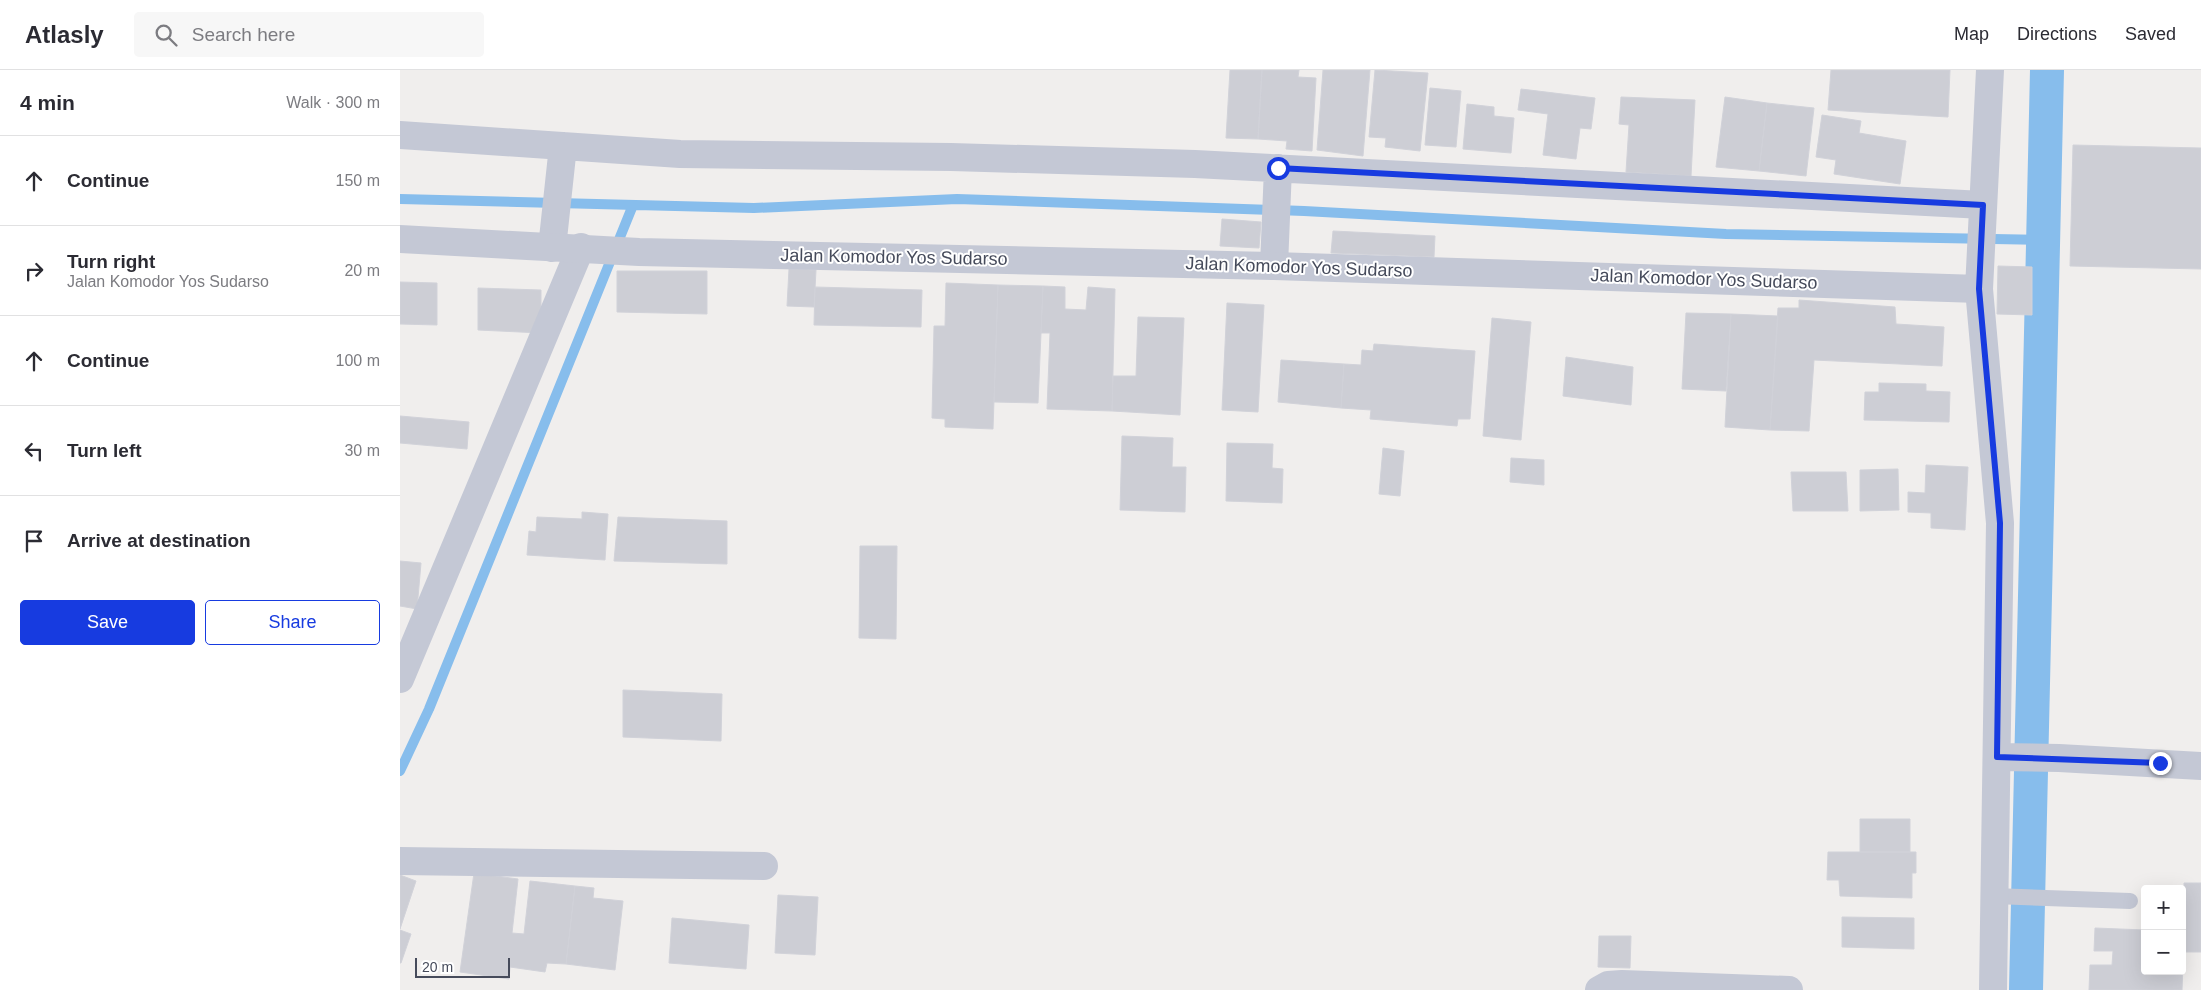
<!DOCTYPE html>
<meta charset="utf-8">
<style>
body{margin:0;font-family:Arial,sans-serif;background:#f7f7f7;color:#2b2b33}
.controls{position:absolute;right:15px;bottom:15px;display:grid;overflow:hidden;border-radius:5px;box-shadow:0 5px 20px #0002}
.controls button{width:45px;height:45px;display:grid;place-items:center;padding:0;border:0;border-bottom:1px solid #e1e1e2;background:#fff;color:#2b2b33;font:25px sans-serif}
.scale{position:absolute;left:15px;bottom:12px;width:95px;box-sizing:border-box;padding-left:5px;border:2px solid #464b5b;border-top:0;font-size:14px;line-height:18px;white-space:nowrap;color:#464b5b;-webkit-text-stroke:4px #fff;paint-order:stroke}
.stop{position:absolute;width:15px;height:15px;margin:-11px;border:4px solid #173be0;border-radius:50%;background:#fff}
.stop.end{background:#173be0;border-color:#fff;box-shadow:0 1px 5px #0008}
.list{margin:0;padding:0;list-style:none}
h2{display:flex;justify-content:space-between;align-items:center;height:65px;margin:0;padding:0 20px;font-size:21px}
h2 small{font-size:16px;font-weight:400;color:#7c7c81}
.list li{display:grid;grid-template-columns:32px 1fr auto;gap:15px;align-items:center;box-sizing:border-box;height:90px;padding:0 20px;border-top:1px solid #e1e1e2}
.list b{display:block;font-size:19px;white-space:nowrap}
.list p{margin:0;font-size:16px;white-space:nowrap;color:#7c7c81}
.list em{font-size:16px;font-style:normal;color:#7c7c81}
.actions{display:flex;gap:10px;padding:15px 20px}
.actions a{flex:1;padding:11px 0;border:1px solid #173be0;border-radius:5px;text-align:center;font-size:18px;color:#173be0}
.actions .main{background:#173be0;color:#fff}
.icon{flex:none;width:28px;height:28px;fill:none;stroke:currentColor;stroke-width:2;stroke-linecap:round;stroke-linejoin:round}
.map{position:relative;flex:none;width:1801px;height:920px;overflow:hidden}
header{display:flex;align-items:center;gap:30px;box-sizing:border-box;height:70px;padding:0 25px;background:#fff;border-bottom:1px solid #e1e1e2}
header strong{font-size:24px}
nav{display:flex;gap:28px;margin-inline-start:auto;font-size:18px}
.search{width:350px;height:45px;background:#f7f7f7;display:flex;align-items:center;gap:12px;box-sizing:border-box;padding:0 18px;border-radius:5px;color:#7c7c81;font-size:19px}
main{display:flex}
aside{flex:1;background:#fff}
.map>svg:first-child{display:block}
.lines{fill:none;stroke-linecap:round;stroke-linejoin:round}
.stream{stroke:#87bdec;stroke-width:10}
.canal{stroke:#87bdec;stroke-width:34}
.building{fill:#cdced5;stroke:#d1d2d9}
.service{stroke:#c4c8d5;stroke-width:16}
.minor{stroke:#c4c8d5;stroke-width:28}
.tertiary{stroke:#c4c8d5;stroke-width:28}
.route{stroke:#173be0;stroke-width:6}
.labels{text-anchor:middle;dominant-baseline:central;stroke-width:4;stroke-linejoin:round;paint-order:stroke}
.street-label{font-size:18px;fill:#464b5b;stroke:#fff}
</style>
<header>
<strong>Atlasly</strong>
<div class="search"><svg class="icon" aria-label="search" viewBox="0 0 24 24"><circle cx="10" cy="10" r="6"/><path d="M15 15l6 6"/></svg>Search here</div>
<nav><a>Map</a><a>Directions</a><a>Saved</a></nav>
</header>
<main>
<aside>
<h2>4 min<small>Walk · 300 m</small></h2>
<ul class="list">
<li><svg class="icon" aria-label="ahead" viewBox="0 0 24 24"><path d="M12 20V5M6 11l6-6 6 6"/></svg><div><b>Continue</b></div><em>150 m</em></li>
<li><svg class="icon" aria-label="right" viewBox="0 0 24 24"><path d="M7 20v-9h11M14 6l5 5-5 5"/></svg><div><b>Turn right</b><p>Jalan Komodor Yos Sudarso</p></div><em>20 m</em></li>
<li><svg class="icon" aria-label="ahead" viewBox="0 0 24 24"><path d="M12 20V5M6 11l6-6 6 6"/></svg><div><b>Continue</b></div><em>100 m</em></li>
<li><svg class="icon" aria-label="left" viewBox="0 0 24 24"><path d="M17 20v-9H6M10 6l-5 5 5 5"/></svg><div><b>Turn left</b></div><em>30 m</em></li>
<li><svg class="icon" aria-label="arrive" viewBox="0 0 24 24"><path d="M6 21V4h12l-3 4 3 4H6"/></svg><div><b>Arrive at destination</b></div></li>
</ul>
<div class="actions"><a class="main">Save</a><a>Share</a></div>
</aside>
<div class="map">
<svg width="1801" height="920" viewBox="0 0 1801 920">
<rect width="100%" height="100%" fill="#f0eeed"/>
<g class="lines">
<!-- stream -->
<path class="stream" d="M0 129 354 138 557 129 904 141 1326 164 1643 170
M0 701 29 639 233 135"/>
<!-- canal -->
<path class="canal" d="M1626 920 1647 0"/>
</g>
<!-- building -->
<path class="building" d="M830 0H862L858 69 826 68Z
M862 0H899L898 7 916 8 912 81 886 79 887 71 858 69Z
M923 0H970L963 86 917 80Z
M975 0 1028 3 1020 81 985 77 986 68 969 67Z
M1431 0H1550L1548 47 1428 40Z
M1030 18 1061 21 1056 77 1025 75Z
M1121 19 1195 28 1191 59 1180 58 1176 89 1143 85 1148 44 1118 40Z
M1221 27 1295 30 1291 106 1226 102 1229 55 1219 54Z
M1325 27 1367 33 1359 101 1316 97Z
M1367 33 1414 38 1406 106 1359 101Z
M1067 34 1094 37V46L1114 48 1111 83 1063 79Z
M1422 45 1461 51 1459 63 1506 71 1500 114 1434 104 1436 90 1416 87Z
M1673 75 1801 78V199L1670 196Z
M822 149 861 152 859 178 820 176Z
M933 161 1035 166 1034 187 931 183Z
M1598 196 1632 197V245L1597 244Z
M389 199 416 200 414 237 387 236Z
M217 201H307V244L217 242Z
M0 212 37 213V255L0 254Z
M546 213 598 215 593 359 545 357V349L532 348 534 256H545Z
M598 215 643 216 638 333 594 332Z
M643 216 665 217V239L686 240 688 217 715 219 712 341 647 339 650 263H641Z
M415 217 522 220 521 257 414 255Z
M78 218 141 220V263L78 260Z
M1399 230 1495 237 1496 254 1544 257 1542 296 1414 290 1409 361 1370 360 1378 238H1399Z
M827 233 864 235 858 342 822 340Z
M1286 243 1331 244 1326 321 1282 319Z
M1331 244 1378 246 1370 360 1325 357Z
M738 247 784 248 780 345 712 341 713 306H736Z
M1092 248 1131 252 1121 370 1083 366Z
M974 274 1075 281 1070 349H1058L1057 356 970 349 971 340 941 338 944 294 961 295 962 280 973 281Z
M1166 287 1233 297 1231 335 1163 326Z
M881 290 944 294 941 338 878 332Z
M1479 313 1526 314V321L1550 322 1549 352 1464 350 1465 322H1479Z
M0 346 69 352 67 379 0 373Z
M722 366 773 368 772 397H786L785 442 720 440Z
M827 373 873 374 872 398 883 399 882 433 826 431Z
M983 378 1004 381 1000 426 979 424Z
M1111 388 1144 390V415L1110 412Z
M1526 395 1568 397 1565 460 1531 458V443L1508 442V422L1525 423Z
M1498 399 1499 440 1460 441V400Z
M1391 402H1446L1448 441H1393Z
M182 442 208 444 205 490 127 485 129 461 136 462 137 447 182 449Z
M218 447 327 451V494L214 491Z
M460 476H497L496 569 459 568Z
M0 491 21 493 17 539 0 536Z
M223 620 322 624 321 671 223 667Z
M1460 749H1510V782H1460Z
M1428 782H1516V803H1512V828L1440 826 1439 810H1427Z
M74 803 118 809 112 863 124 864 130 811 175 816 166 894 147 893 145 902 110 897 109 909 60 902Z
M0 805 16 811 0 859Z
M1784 813H1801V882H1784Z
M175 816 194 818 193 828 223 831 215 900 166 894Z
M378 825 418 827 415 885 375 883Z
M1442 847 1514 848V879L1442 877Z
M272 848 349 855 346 899 269 893Z
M1695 858 1745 860V901H1782L1783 895 1782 920H1689L1690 895H1712L1713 881H1694Z
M0 860 11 864 1 893H0Z
M1199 866H1231L1230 898 1198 897Z"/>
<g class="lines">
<!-- service -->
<path class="service" d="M1594 826 1730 831"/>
<!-- minor -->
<path class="minor" d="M0 65 280 84 551 87 795 94 1583 135
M152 178 163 76
M874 196 878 98
M1579 219 1600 453 1593 920
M0 609 181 177
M1597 687 1659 688 1801 696
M0 791 364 796
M1199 920 1208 915 1222 914 1389 920"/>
<!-- tertiary -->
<path class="tertiary" d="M0 169 239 182 874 196 1579 219 1590 0"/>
</g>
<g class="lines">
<!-- route -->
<path class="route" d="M878 98 1583 135 1579 219 1600 453 1597 687 1760 693"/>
</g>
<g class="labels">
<!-- street labels -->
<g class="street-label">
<text transform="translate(494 187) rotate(1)">Jalan Komodor Yos Sudarso</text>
<text transform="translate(899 197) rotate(2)">Jalan Komodor Yos Sudarso</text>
<text transform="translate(1304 209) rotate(2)">Jalan Komodor Yos Sudarso</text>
</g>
</g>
</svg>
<div class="controls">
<button>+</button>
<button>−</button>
</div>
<div class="scale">20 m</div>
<div class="stop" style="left:878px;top:98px"></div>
<div class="stop end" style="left:1760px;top:693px"></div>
</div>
</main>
